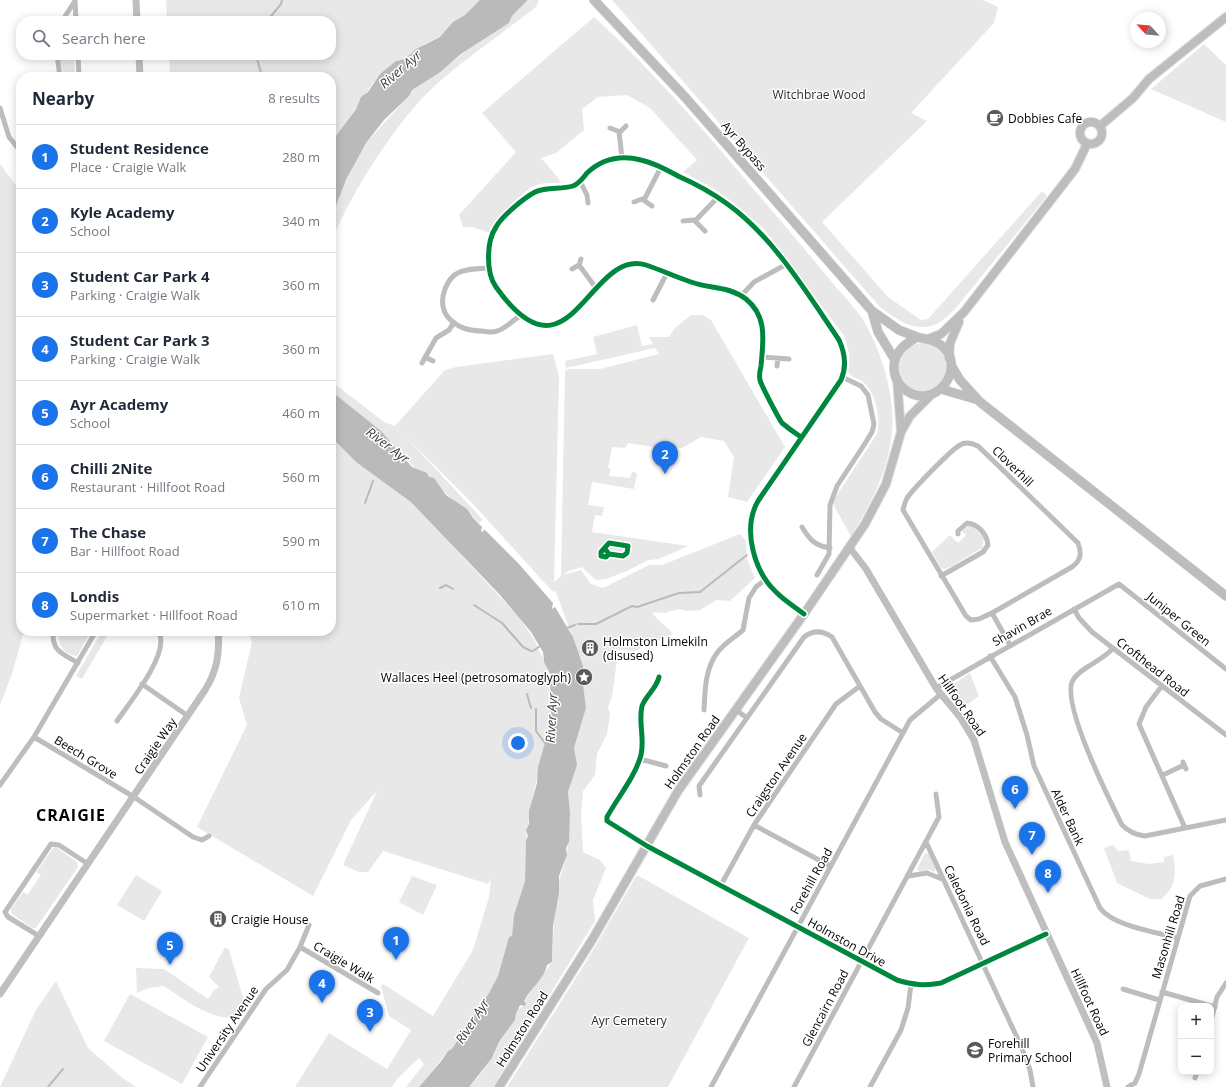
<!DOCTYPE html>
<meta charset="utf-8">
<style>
body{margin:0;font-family:"Open Sans",sans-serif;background:#f2f2f3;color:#1f2937}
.controls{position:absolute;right:12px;bottom:12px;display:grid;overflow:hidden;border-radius:8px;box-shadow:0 2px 10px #0003}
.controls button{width:36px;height:36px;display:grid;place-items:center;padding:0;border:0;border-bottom:1px solid #e0e1e3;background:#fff;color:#1f2937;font:20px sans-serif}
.compass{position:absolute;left:1130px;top:12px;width:36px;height:36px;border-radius:50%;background:#fff;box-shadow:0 2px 10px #0003;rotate:296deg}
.you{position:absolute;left:518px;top:743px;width:14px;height:14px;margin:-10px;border:3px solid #fff;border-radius:50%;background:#1a73e8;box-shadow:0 0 0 6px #1a73e833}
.badge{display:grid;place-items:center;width:26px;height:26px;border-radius:50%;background:#1a73e8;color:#fff;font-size:13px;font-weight:700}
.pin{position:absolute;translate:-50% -33px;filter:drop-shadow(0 1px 2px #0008)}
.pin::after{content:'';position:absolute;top:21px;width:14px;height:12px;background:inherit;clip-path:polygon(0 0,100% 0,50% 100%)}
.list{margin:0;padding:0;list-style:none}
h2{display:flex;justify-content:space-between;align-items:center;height:52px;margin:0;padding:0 16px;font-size:17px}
h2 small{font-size:13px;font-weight:400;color:#747a83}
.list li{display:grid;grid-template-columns:26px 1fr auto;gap:12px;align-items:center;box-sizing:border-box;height:64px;padding:0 16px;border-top:1px solid #e0e1e3}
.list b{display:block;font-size:15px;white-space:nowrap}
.list p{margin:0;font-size:13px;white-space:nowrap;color:#747a83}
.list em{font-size:13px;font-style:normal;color:#747a83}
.icon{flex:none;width:22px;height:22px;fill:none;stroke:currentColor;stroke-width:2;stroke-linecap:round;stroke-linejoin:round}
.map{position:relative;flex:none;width:1226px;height:1087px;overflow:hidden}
.search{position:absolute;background:#fff;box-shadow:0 2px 10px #0003;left:16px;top:16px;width:320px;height:44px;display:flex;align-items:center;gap:10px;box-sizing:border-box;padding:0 14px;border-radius:16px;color:#747a83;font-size:15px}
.panel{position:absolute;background:#fff;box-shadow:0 2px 10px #0003;left:16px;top:72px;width:320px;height:564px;border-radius:16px}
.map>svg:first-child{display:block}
.green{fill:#e8e8e8}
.water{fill:#bababa}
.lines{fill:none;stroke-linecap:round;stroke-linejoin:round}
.stream{stroke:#bababa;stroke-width:2}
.primary-casing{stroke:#dbdbdb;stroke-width:10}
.highway-casing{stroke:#dbdbdb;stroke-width:10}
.street{stroke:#bdbdbd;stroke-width:5}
.secondary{stroke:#bfbfbf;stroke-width:7}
.primary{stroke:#bdbdbd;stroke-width:8}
.highway{stroke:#bdbdbd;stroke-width:9}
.cycleway-casing{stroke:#fff;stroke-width:8}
.cycleway{stroke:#00873e;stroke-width:5}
.labels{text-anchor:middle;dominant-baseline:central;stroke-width:3;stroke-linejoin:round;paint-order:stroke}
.park-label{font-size:12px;fill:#2c2c2c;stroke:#fff}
.poi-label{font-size:12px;fill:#000;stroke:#fff;text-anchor:start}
.street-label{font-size:12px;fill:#000;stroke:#fff}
.water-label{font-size:13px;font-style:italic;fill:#3d3d3d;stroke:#fff}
.district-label{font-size:16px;font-weight:bold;letter-spacing:1px;fill:#000;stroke:#fff}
</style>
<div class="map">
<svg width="1226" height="1087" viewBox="0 0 1226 1087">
<rect width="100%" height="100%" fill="#fff"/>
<!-- green -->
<path class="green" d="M166 0H482L440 37 426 43 405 59 396 61 373 83 356 109 357 106 331 146V77H170L169 55H331V21H167Z
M529 0H539L536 7C504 32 470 55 439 82 397 119 353 190 331 242V216L354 164 366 143 403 102 412 90 431 78 469 49 509 23 512 16Z
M612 0H983L998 7 994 23 911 113 927 121 822 222 888 297 921 320 928 319 1042 191 1047 196 954 310C948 315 941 323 934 325 912 332 897 319 880 307Z
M594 17C659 76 716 145 773 212 794 237 815 261 835 286 844 296 854 307 862 318 877 342 890 380 892 408 896 457 875 497 851 536L833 504V501L877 434C881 418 876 393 863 382 858 378 852 378 848 372 851 358 849 349 844 336L765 230 734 203 713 188 683 172 697 160 650 108 627 95 598 97 582 109 584 130 556 153 541 158 559 179 560 183C551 183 540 182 532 187 520 195 494 220 490 233L472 227H463L459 215 516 152 482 113Z
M1204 44 1226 65V122L1151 89Z
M59 55H74L75 77H64Z
M0 164 21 192V631H24L12 674 0 705Z
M691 315H703L711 320 785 447 747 502 728 497 734 457 724 441 701 437 682 448 668 446 667 449 628 443 625 448 612 447 608 468 611 469 609 476 630 478 632 472 637 473 634 489 592 482 588 505 604 507 602 516 595 515 592 532 688 546 659 559 648 560 627 571 606 579 596 580 582 567 569 571 563 575 581 570 591 584 603 588 649 565H662L740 534 746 541 747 559 755 578 730 601 717 600 700 610 688 611 678 609 665 613 652 612C657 621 666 625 673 634L634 651 613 649 612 657 617 660 612 696 608 707 610 714 607 734 597 754 595 775 583 791 581 815 583 852 600 860 606 868 593 900 595 921 493 1087H468L478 1077 494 1055 502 1036 515 1020 518 1009 524 1006V1001L552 962 554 920 559 881 567 855 570 813 568 792 573 777 574 748 586 708 583 684V666L556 592 554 591 553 592 474 505 404 435 483 520 478 523 467 509 455 502 429 477 416 469 386 437 331 392V381L384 422 395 426 445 370 456 367 553 354 559 377 554 582 561 576 565 371 569 369H600L659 354 655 348 566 368 565 361 597 354 593 337 637 325 642 346 653 344 649 337H669L675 328Z
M899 367a24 24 0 1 1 48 0a24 24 0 1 1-48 0Z
M331 437 357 463 407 493 460 554 518 616 535 641 547 668 551 702 548 732 531 804 526 840 525 881 514 915 512 936 509 937 498 976 489 993 452 1050 448 1051 419 1087H406L424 1064 419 1058 397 1079 392 1087H295L329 1033 387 1069 411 1030 389 1016 381 986 383 984 433 1016 473 950 489 897 491 879 488 884 383 851 368 872H359L343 865 377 791 351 820 313 896 197 827 247 725 239 698 252 642 249 631H331Z
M968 526H972L984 537 982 548 950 567 945 569 941 568 932 552 950 535 958 543 966 535 962 531Z
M58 631H91L77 656C63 654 58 644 58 631Z
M102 631H110L82 679 76 676Z
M970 673 979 696 961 709 948 691 949 687Z
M1113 845 1118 851 1129 850 1131 861 1149 864 1164 862V857L1173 855C1176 874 1177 886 1161 899H1150L1117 883 1104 848Z
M56 847 77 862 78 867 36 928H32L12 914 11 909 23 892 28 894 41 875 36 872 53 848Z
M925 853 929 854 936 869 934 872 930 870 919 871 917 869Z
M136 875 162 891 144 921 117 905Z
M637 875 749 938 668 1087H507L586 962Z
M412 876 437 885 423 915 399 902Z
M225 947 229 950 245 1004 231 1017C212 1021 179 996 164 986L148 988 137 993 136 968 164 969 208 999 214 990 219 987 209 977Z
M56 981 88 1048 120 1076 136 1087H0L36 1010Z
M130 994 208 1037 182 1084 104 1041Z"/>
<!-- water -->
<path class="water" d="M480 0H528L512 16 509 23 461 54 439 73 412 90 409 96 384 120 366 143 347 178 331 218V143L356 109 361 97 368 92 380 74 396 61 405 59 416 49 440 37 453 22 465 15Z
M331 391 381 431 412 467 427 473 429 477 434 478 446 495 467 509 474 519 482 527 481 531 483 532 484 529 518 563 553 603 552 609 555 607 573 637 583 666V684L586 708 574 748 577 765 568 792 570 813 569 842 566 848 567 855 559 876V893L553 926 552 962 547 965C545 978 530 989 524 1001L526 1004 524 1006 520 1005 516 1014 515 1020 500 1040 492 1058 469 1087H419L442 1060 448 1051 452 1049 489 993 498 976 509 937 512 936 514 915 525 881 526 840 528 836 526 830 529 824V811L537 783 538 767 551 722 550 674 544 662 543 652 531 632 500 595 411 502 356 462 333 439 331 435Z"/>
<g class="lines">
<!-- stream -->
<path class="stream" d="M267 21 281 4 282 0
M256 55 262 77
M254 77 261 75
M365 503 373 481
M440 588 446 585 453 589
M474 605 502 623 523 647 531 651
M578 624H596L632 606 637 607 679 593 700 592 747 555
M567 628 575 625
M533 651 540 646
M527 694 531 708
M536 709V731L545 743
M48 1087 63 1069"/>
<defs>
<path id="primary" d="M1080 133a11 11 0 1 1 22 0a11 11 0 1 1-22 0Z
M1100 126 1133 98 1149 79 1226 17
M928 339 941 334 964 312 1075 169 1087 144
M949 358 950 343 959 322
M897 379 901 431
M499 1087 592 940 678 791 804 614 865 524 886 484 901 432 910 416 932 394"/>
<path id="highway" d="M594 0 684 96 872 311 899 330 917 337
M872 311 878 332 895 360
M917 337C924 339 931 339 938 343 972 364 934 417 902 387 897 382 894 375 894 367 894 352 905 344 917 337Z
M951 365 960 380 980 402 1226 596
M941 389 975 399"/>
</defs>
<!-- primary casing -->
<use href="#primary" class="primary-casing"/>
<!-- highway casing -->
<use href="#highway" class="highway-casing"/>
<!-- street -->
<path class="street" d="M75 0 76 21
M62 21 75 1
M57 55 60 77
M78 55 79 77
M0 108 9 137 21 152
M610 128 620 132 626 126
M619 132 622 158
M580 181 587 195 588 203
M644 200 661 167
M634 202 642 199 652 206
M683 221 694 220 705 231
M695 221 718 197
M579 265 596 288
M489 268C478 269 465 268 456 274 451 277 447 284 445 289 435 316 458 331 482 331 487 332 493 333 497 331 505 329 513 320 520 316
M572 269 579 265 581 259
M741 296 754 282 785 265
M653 300 667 273
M425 357 433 361
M762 357 789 359
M422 363 436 338 449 330 453 324
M777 366 778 358
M801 437C795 433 788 428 782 423 779 419 761 385 760 380 759 376 760 370 761 366 763 341 768 317 746 299 729 286 710 289 691 282 676 277 661 270 646 265 589 247 570 392 496 287 486 273 486 242 496 227 502 216 524 198 535 192 547 186 561 190 573 186 579 184 583 178 587 173 602 159 621 155 641 160 655 163 667 170 680 177 696 184 712 193 726 203 773 236 807 293 839 340 845 353 847 366 841 380L758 501C742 529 754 572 777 593 785 601 795 607 804 614
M802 527C809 539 815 546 830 548
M817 575 829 554 830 505 837 486 864 445 872 432 874 424 868 395 861 386 842 377
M941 576 983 552 988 545C987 534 978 524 967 523L958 531V534
M1074 609 1079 618 1092 632 1226 735
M992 613 979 619 971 620 966 616 903 510C904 505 905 502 907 498 913 489 951 450 960 445 966 441 972 443 978 446L1078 543C1082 554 1081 560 1072 567L992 613 1010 645
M53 631C52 652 62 653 78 663
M1113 648C1102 662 1080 667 1073 680 1060 702 1110 801 1122 825 1129 832 1135 835 1145 836L1226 820
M990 656 1015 697 1027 735 1034 766 1100 908C1113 926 1156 932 1177 938
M659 677C657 688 646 695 642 706 638 722 645 738 641 755 635 777 618 797 607 817V821L647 846 897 980C913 985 925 986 941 983L1046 934
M142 684 188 716
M1161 687 1146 707 1139 724 1185 828
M936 688 1119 584 1226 669
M704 710C705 691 705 669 717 653 723 644 735 637 743 630L749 598 756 587 766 579
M736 710 747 718
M117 721C130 702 167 657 160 635
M34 737 134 797 193 837 202 840 209 836
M640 759 666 766
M1183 762 1186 769
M1163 775 1184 765
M0 785 34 737 96 631
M700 795 699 786 804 637C813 630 822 630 832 637L875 712 881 719 903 733
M754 825 830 866
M926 842 1021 1046 1030 1070 1033 1087
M908 876 927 873 942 879
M721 885 754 825 836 704 860 686
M39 936 8 917 5 912 51 844 59 845 88 864
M300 947 378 993
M1123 989 1159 1000
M1162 992 1215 1007
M1211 1021 1217 997 1226 983
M1195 1078 1197 1072
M200 1087 266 989 287 970 300 947 309 925
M711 1087 910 720 941 694
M794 1087 939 817 936 794
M870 1087 901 1030 908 1008 911 984
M1128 1087 1135 1083 1139 1074 1190 896 1200 886 1226 879"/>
<!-- secondary -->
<path class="secondary" d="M136 0 137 21
M139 55 140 77
M850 548 866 569 936 688 960 717 974 740 1005 842 1097 1043 1107 1087
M0 994 205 690C217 671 220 653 218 631"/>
<!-- primary -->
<use href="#primary" class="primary"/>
<!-- highway -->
<use href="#highway" class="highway"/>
<defs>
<path id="cycleway" d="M801 437C795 433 788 428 782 423 779 419 761 385 760 380 759 376 760 370 761 366 763 341 768 317 746 299 729 286 710 289 691 282 676 277 661 270 646 265 589 247 570 392 496 287 486 273 486 242 496 227 502 216 524 198 535 192 547 186 561 190 573 186 579 184 583 178 587 173 602 159 621 155 641 160 655 163 667 170 680 177 696 184 712 193 726 203 773 236 807 293 839 340 845 353 847 366 841 380L758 501C742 529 754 572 777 593 785 601 795 607 804 614
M605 549 609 554 623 556 627 553 628 546 609 543 601 552V556L606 557 609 554
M659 677C657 688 646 695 642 706 638 722 645 738 641 755 635 777 618 797 607 817V821L647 846 897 980C913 985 925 986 941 983L1046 934"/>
</defs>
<!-- cycleway casing -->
<use href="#cycleway" class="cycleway-casing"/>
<!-- cycleway -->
<use href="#cycleway" class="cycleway"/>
</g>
<!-- icons -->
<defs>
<symbol id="cafe-disc" viewBox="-11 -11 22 22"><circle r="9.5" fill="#595959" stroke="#fff"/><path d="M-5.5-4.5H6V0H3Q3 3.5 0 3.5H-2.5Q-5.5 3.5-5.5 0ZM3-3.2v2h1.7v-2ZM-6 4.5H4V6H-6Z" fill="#fff"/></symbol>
<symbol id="building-disc" viewBox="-11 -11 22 22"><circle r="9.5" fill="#595959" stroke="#fff"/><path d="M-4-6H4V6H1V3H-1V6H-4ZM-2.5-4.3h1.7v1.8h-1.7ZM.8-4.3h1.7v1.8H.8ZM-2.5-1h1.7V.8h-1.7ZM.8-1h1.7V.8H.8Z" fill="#fff"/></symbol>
<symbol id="sight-disc" viewBox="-11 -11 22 22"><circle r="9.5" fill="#595959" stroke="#fff"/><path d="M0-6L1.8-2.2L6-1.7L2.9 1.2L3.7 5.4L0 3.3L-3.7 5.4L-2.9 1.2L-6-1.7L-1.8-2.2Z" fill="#fff"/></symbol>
<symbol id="school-disc" viewBox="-11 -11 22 22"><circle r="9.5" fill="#595959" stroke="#fff"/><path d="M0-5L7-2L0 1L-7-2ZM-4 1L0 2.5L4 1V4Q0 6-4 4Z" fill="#fff"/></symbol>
</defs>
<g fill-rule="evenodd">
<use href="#cafe-disc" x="985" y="108" width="20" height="20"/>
<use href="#building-disc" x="580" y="638" width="20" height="20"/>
<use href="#sight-disc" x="574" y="667" width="20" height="20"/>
<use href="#building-disc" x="208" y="909" width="20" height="20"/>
<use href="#school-disc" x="965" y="1040" width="20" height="20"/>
</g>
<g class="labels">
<!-- park labels -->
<g class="park-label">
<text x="819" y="94">Witchbrae Wood</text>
<text x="629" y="1020">Ayr Cemetery</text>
</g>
<!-- poi labels -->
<g class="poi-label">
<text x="1008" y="118">Dobbies Cafe</text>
<text x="603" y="641">Holmston Limekiln<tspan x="603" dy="14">(disused)</tspan></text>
<text x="571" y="677" text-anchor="end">Wallaces Heel (petrosomatoglyph)</text>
<text x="231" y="919">Craigie House</text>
<text x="988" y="1043">Forehill<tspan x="988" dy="14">Primary School</tspan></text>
</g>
<!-- street labels -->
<g class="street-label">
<text transform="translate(744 146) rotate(49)">Ayr Bypass</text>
<text transform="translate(1013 466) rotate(44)">Cloverhill</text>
<text transform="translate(1179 619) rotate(39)">Juniper Green</text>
<text transform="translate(1022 626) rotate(-30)">Shavin Brae</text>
<text transform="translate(1153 667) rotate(38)">Crofthead Road</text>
<text transform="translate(962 705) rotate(55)">Hillfoot Road</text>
<text transform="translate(155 746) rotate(-56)">Craigie Way</text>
<text transform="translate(692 752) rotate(-55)">Holmston Road</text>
<text transform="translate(86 757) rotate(31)">Beech Grove</text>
<text transform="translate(776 775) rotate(-56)">Craigston Avenue</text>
<text transform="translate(1068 817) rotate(65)">Alder Bank</text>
<text transform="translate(811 881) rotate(-61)">Forehill Road</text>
<text transform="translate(967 905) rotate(64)">Caledonia Road</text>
<text transform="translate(1168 937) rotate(-73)">Masonhill Road</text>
<text transform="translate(847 942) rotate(29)">Holmston Drive</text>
<text transform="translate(344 962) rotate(31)">Craigie Walk</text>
<text transform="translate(1090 1002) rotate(65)">Hillfoot Road</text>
<text transform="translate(825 1008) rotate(-62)">Glencairn Road</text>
<text transform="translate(227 1029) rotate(-56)">University Avenue</text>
<text transform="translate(522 1029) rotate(-58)">Holmston Road</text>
</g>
<!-- water labels -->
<g class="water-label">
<text transform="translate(400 69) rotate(-41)">River Ayr</text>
<text transform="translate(388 445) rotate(37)">River Ayr</text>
<text transform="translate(551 718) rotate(-87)">River Ayr</text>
<text transform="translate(472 1021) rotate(-57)">River Ayr</text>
</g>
<!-- district labels -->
<g class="district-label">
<text x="71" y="815">CRAIGIE</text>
</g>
</g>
</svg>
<div class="controls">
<button>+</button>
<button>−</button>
</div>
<svg class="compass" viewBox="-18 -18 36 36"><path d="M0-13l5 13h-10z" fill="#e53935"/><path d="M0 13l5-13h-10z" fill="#747a83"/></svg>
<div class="you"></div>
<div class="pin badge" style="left:396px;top:960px">1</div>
<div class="pin badge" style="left:665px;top:474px">2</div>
<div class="pin badge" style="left:370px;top:1032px">3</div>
<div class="pin badge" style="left:322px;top:1003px">4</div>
<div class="pin badge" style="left:170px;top:965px">5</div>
<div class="pin badge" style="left:1015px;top:809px">6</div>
<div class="pin badge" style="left:1032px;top:855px">7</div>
<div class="pin badge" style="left:1048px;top:893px">8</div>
<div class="search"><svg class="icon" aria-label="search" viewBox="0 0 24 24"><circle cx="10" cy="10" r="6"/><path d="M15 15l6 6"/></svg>Search here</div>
<section class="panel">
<h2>Nearby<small>8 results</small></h2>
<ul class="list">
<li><span class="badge">1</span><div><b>Student Residence</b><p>Place · Craigie Walk</p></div><em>280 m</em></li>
<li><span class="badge">2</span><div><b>Kyle Academy</b><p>School</p></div><em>340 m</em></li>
<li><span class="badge">3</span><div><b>Student Car Park 4</b><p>Parking · Craigie Walk</p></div><em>360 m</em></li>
<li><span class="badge">4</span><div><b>Student Car Park 3</b><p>Parking · Craigie Walk</p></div><em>360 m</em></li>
<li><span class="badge">5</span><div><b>Ayr Academy</b><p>School</p></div><em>460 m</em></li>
<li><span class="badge">6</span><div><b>Chilli 2Nite</b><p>Restaurant · Hillfoot Road</p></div><em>560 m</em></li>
<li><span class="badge">7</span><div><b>The Chase</b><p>Bar · Hillfoot Road</p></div><em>590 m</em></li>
<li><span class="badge">8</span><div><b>Londis</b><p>Supermarket · Hillfoot Road</p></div><em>610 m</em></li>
</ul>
</section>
</div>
